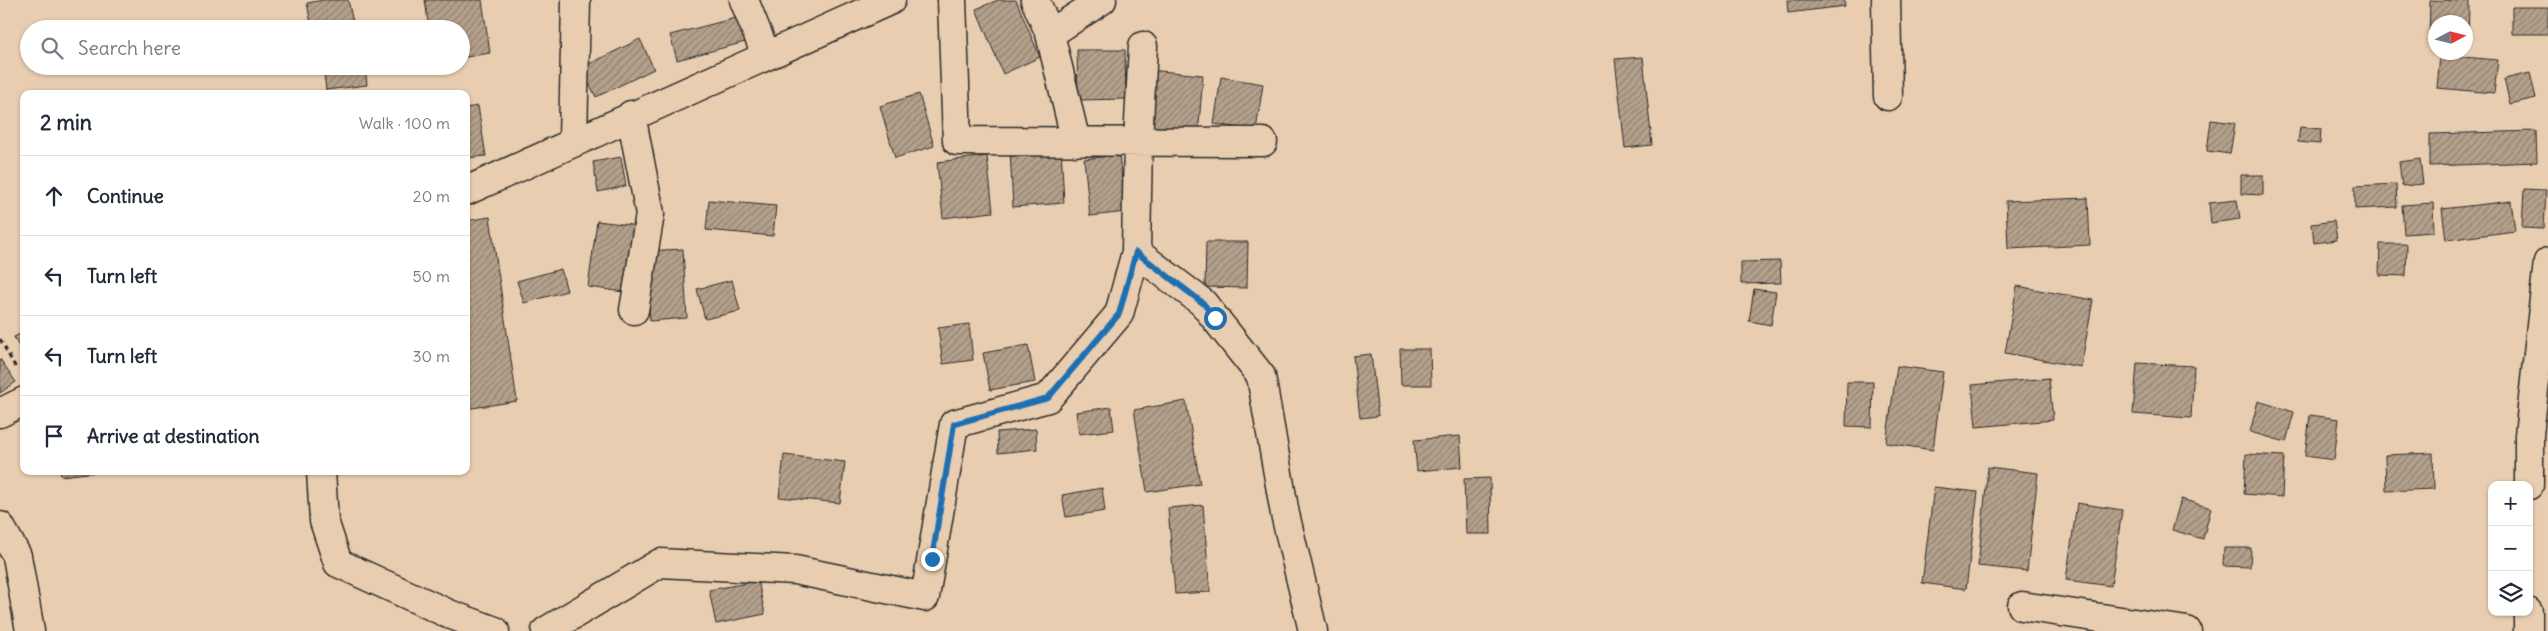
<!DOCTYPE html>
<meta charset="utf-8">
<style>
body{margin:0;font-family:Delius,sans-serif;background:#f6f6f7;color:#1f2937}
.controls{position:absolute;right:15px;bottom:15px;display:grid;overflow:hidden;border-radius:10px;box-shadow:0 1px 4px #0004}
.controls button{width:45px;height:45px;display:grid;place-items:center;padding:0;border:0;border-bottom:1px solid #e0e1e3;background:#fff;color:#1f2937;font:25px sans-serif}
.compass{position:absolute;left:2428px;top:15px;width:45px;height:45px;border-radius:50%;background:#fff;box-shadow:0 1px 4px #0004;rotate:83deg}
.stop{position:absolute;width:15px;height:15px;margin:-11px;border:4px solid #1f6fb2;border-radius:50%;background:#fff}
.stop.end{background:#1f6fb2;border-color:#fff;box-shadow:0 1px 5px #0008}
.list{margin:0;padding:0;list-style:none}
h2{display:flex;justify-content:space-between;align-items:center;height:65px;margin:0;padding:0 20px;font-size:21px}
h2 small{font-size:16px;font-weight:400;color:#747a83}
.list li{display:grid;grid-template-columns:32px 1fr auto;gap:15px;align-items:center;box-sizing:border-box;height:80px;padding:0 20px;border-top:1px solid #e0e1e3}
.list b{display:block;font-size:19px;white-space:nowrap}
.list em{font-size:16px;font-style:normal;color:#747a83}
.icon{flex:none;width:28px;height:28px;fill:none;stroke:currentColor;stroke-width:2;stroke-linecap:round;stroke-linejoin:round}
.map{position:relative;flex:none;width:2548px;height:631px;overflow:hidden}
.search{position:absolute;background:#fff;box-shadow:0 1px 4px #0004;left:20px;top:20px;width:450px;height:55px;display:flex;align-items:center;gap:12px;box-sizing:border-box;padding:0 18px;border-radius:28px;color:#747a83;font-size:19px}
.panel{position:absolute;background:#fff;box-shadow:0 1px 4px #0004;left:20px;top:90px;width:450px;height:385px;border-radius:10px}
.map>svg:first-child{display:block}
.building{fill:url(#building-hatch);stroke:#2b2b2b}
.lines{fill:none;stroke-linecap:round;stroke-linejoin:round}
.minor-casing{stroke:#2b2b2b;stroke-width:31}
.path{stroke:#2b2b2b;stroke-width:3;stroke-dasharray:5 4;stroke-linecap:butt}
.minor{stroke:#e9cdb0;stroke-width:28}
.route{stroke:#1f6fb2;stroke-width:6}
</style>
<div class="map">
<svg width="2548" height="631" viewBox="0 0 2548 631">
<defs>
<pattern id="building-hatch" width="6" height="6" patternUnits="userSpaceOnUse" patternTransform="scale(1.25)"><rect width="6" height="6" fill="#b4a08b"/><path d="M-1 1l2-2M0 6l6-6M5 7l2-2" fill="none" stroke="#938372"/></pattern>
</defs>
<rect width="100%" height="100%" fill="#e9cdb0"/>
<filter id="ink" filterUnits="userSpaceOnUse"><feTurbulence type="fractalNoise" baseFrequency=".02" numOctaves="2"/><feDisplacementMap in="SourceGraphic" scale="10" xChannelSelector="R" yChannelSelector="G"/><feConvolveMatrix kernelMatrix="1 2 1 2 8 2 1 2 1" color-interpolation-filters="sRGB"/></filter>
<g filter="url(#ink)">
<!-- building -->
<path class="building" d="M323 0H348L353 22 312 29 307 3Z
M425 0H482L490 53 461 58V29H429Z
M998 0H1016L1040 57 1003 74 976 9Z
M1787 0H1844L1845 6 1788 13Z
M2430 0 2469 1 2468 46H2466V22H2436V44H2429Z
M2512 7H2548V34H2512Z
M743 16 749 41 677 60 670 35Z
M640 39 654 69 596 97 581 68Z
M1077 50H1125L1126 99 1078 100Z
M2440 55 2498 60 2494 93 2437 88Z
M1643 57 1652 145 1625 148 1615 59Z
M323 66H365L367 85 326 90Z
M1149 70 1203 75 1198 137 1143 132Z
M2530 73 2536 98 2510 104 2504 79Z
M1221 77 1263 84 1256 130 1214 124Z
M919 94 934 146 895 158 880 106Z
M478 106 486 156 466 158V108Z
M2211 120 2235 123 2230 154 2207 151Z
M2300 127 2321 129 2320 144 2298 142Z
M2536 131 2537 162 2430 166V134Z
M1061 147 1064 203 1013 207 1010 150Z
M1119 155 1126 212 1090 216 1084 159Z
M987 156 993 212 943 218 937 162Z
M621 157 626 186 598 192 593 162Z
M2420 159 2423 184 2402 186 2399 162Z
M2241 175H2263V195L2241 194Z
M2396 184 2397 207 2355 209V186Z
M2524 189 2546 190 2544 229 2522 228Z
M2088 198 2090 245 2008 249 2006 201Z
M709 200 776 206 773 236 706 230Z
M2237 200 2240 219 2211 223 2209 203Z
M2511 201 2515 231 2446 240 2442 209Z
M2433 203 2434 232 2404 234 2402 205Z
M490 217 517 401 466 409V221Z
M597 221 639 226 631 293 588 287Z
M2334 221 2337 240 2314 243 2312 224Z
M1206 242H1248L1247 288 1205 287Z
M2380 244H2407L2406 276 2379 275Z
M683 249 687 318 650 321 645 251Z
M1780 261 1781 283 1741 284V262Z
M561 269 567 291 524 303 517 281Z
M732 280 740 311 705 319 697 289Z
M2017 286 2093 300 2081 367 2005 353Z
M1754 289 1776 292 1771 325 1749 321Z
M969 324 973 360 943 364 938 328Z
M24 332V356L14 337Z
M1028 345 1035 382 990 390 983 353Z
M1400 349H1430L1431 385H1401Z
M1371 354 1378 416 1360 418 1353 356Z
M0 359 16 382 0 393Z
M2137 363 2194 366 2191 418 2133 414Z
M1897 366 1943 372 1933 450 1886 443Z
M2049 378 2053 420 1976 427 1972 385Z
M1847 382H1873L1872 427 1846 426Z
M1186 401 1200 484 1147 492 1134 410Z
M2258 401 2294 412 2286 442 2250 432Z
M1111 407 1114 430 1079 434 1076 412Z
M2310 415 2339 419 2334 460 2305 456Z
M1036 429 1037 449 998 453 997 432Z
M1460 436 1462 467 1417 471 1414 440Z
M2433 453 2434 489 2386 491 2385 455Z
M2246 454 2284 456 2282 497 2244 494Z
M784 455 845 462 840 503 779 497Z
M1988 467 2038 473 2027 571 1978 566Z
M60 471H106L61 476Z
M1490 478 1491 534H1466L1464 479Z
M1934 487 1978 492 1966 589 1922 583Z
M1102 488 1105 511 1066 517 1062 495Z
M2181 499 2211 508 2203 539 2172 530Z
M2077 503 2122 510 2111 586 2066 580Z
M1203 505 1210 592 1175 594 1168 508Z
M2224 548H2251L2250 567 2223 566Z
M758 581 765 614 716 624 709 590Z"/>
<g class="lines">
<defs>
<path id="minor" d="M744 0 766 55
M952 0 957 141 1263 142
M1035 0 1050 34 1076 142
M1886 0 1888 96
M1050 34 1102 0
M631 115 650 214 634 310
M573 141 576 0
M466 191 891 0
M1136 252 1203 303 1261 376 1285 514 1313 631
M0 413 24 401
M321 471 324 521 338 563 449 614 495 631
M2529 485V435L2548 262
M0 526 17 556 30 631
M2022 606 2187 631
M546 631 660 563 795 570 925 597 954 424 1048 398 1119 314 1136 252 1138 141 1143 46
M2528 631V612"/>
</defs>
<!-- minor casing -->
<use href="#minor" class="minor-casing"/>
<!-- path -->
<path class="path" d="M0 339 17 370"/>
<!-- minor -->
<use href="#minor" class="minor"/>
</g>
</g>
<g class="lines" filter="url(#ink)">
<!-- route -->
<path class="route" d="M932 559 954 424 1048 398 1119 314 1136 252 1203 303 1215 318"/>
</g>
</svg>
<div class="controls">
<button>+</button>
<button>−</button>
<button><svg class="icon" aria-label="layers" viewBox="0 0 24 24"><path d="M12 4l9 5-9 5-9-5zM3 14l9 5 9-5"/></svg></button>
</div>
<svg class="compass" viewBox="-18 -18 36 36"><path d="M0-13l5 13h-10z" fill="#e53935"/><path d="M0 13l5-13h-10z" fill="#747a83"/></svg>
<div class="stop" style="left:1215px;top:318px"></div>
<div class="stop end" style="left:932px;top:559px"></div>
<div class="search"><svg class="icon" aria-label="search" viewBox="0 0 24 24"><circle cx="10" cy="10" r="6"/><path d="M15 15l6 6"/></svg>Search here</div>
<section class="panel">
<h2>2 min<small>Walk · 100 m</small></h2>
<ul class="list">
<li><svg class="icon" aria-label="ahead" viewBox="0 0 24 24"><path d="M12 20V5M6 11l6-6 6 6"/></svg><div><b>Continue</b></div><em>20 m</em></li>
<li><svg class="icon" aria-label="left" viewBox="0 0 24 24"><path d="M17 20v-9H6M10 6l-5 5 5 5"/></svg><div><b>Turn left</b></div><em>50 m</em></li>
<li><svg class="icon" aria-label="left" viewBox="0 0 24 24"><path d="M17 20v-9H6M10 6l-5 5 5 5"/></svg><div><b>Turn left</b></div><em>30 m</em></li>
<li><svg class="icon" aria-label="arrive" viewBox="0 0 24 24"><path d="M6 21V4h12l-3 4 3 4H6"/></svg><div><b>Arrive at destination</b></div></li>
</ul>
</section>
</div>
